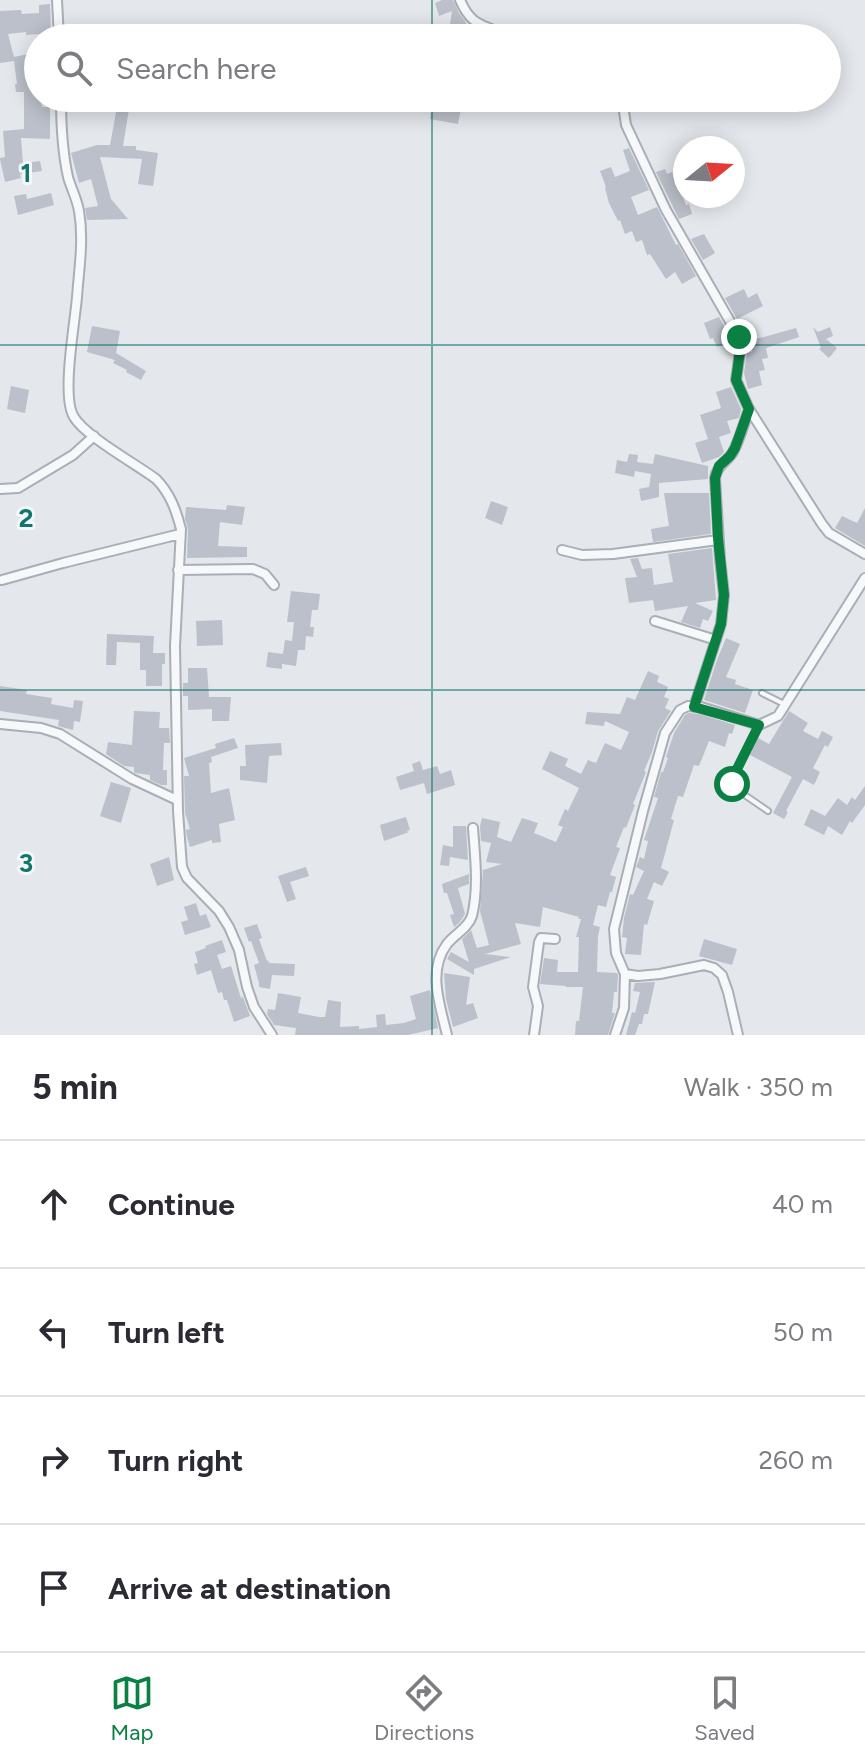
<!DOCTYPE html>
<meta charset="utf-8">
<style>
body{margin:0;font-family:Figtree,sans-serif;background:#f2f2f3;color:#2b2b33}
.compass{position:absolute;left:673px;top:136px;width:72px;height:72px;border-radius:50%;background:#fff;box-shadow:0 4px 20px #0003;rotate:72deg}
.stop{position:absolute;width:24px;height:24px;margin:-18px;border:6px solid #0b8043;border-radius:50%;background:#fff}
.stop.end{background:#0b8043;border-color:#fff;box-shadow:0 2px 8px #0008}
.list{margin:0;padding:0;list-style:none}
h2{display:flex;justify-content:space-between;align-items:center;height:104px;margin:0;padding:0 32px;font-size:34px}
h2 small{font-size:26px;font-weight:400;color:#7c7c81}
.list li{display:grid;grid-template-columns:52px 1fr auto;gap:24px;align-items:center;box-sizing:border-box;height:128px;padding:0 32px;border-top:2px solid #e1e1e2}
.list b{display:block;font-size:30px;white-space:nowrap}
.list em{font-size:26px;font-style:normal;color:#7c7c81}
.icon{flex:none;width:44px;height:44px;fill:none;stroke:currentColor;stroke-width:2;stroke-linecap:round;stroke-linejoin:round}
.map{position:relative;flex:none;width:865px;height:1035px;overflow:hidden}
.search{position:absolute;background:#fff;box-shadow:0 4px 20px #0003;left:24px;right:24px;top:24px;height:88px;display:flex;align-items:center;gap:20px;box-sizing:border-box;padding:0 28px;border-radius:44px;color:#7c7c81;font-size:30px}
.sheet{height:616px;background:#fff}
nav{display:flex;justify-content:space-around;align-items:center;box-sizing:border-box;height:112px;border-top:2px solid #e1e1e2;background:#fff;font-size:22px;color:#7c7c81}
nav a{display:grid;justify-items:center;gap:4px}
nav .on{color:#0b8043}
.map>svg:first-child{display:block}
.building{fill:#bbc0ca}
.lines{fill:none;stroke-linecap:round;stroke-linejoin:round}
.service-casing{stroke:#a9aeb7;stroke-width:8}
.minor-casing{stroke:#a9aeb7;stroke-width:12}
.service{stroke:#f7f8fa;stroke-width:4}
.minor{stroke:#f7f8fa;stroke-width:8}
.route{stroke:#0b8043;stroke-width:10}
.grid{fill:none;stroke:#0f766e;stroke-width:2;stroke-opacity:0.55}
.grid-label{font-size:26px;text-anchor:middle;font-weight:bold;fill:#0f766e;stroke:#f4f6f9;stroke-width:6;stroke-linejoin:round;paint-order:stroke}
</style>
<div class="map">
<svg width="865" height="1035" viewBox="0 0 865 1035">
<rect width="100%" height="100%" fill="#e4e7ec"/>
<!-- building -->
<path class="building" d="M442 0H453L459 13 466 23 464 38H448L452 11 439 16 435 3Z
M50 4 51 36H40V34L26 35V32L8 34 14 57 38 52V65L30 67 33 83H36V94H38V98H40L42 107H50V139L21 138 23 163 40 161 42 171 20 174 21 178 5 182 0 159V158L5 157 3 131 24 129V92H16L15 84H17L14 61 0 63V11L21 10 22 14 39 13V5Z
M432 103 461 108 458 124 430 119Z
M117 107 129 109 123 146H136V150L158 153 153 186 138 184 142 159 100 157 111 199 128 219 87 220 85 208 98 206 91 179 79 183 71 153 97 145H110Z
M629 148 649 190 631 197 638 215 657 207 676 245 678 244 696 276 682 284 675 272 666 279 650 254 647 255 642 240 636 242 632 231 625 234 620 220 618 221 609 203 605 188 606 187 600 171 611 167 615 177 630 171 623 150Z
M665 169 667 174 672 172 674 177 685 172V181L678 184 686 205 689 204 692 214 679 219 656 172Z
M51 193 54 205 18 215 14 196 26 194 27 199Z
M704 234 715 253 703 260 691 239Z
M744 289 748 298 757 293 763 306 737 319 725 298Z
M719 317 732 340 717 347 713 338 710 339 704 323Z
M92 326 120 331 116 353 146 371 141 380 126 372 127 370 113 363 115 360 87 352Z
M813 327 818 332 830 327 833 336 826 339 837 348 829 358 819 349 821 348Z
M796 328 799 337 766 348 768 358 762 359 765 370 759 371 762 385 748 389 744 373 747 353 752 352 749 341Z
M11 386 29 390 25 413 7 409Z
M731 387 741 409 739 418 727 421 731 433 719 437 724 452 719 457 702 463 695 443 708 439 700 415 721 408 716 392Z
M629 454 638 455 637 462 653 464 655 454 708 466V479L659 483V497L641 501 639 489 649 487 651 474 635 471 634 477 615 473 617 460 627 462Z
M664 493H709L711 534 653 542 651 529 669 526Z
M491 501 508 507 502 525 485 518Z
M227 505 245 507 242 525 220 522 218 546 247 547V557L187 558 188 529 185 519 186 507 226 510Z
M865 508V546L835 528 842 516 857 523Z
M712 548 716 600 695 603 713 611 708 621 703 619 700 628 681 622 688 606 655 611 653 600 629 603 625 578 637 577 630 559 638 558 642 569 652 568 654 585 673 582 668 554Z
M291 591 320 594 318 610H312L310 627H314L313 637 306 636 305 650H298L296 666 282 664V669L266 667 268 652 283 654 285 640 292 641 294 622H287Z
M222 620 223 645 197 646 196 621Z
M107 634 154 636 153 653H165V664H162V686H146V670H140V643L117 642 116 665H106Z
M726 638 740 644 726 677 736 680 735 684 753 690 745 713 704 700 717 660Z
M188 668H207L209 697H231L229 721H212V709L188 710V696H183V683H188Z
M648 671 659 676 657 682 668 687 664 697 669 699 665 708 671 711 658 731 652 752 644 771 646 772 633 804 635 805 626 828 624 827 616 847 620 848 610 875 616 877 612 892H610L606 907 598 905 593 925 600 927 598 936 597 972 617 973 618 975 617 992H614L612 1013H615L608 1035H575L576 1021H579L583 987H566V986L540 984 544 958 558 960 557 972H578L579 937H576L581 919H578L579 917 543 907 540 927 515 923 521 944 485 954 511 957 474 969V975L447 959 451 952 469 962 462 939 471 930 477 948 489 945 480 911 483 870 502 864 486 862 491 843 481 841 480 826 482 818 500 822 497 837 511 842 522 818 538 823 534 833 556 842 563 827 558 825 565 809 568 811 579 788 542 769 550 751 568 759 565 766 581 774 588 760 596 763 605 743 621 750 629 732 605 721 604 726 585 724 587 712 620 714 627 697 635 700Z
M0 686 27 690 26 694 52 698 51 704 73 708 74 700 83 701 80 722 74 721 73 730 58 726 59 720 0 711Z
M134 711 160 712 159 728H169L170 743H164L163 770H167V785H161L150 780V775L135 773 134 772V767L124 766 106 754 108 742 132 745Z
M789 711 808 723 803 731 818 739 822 731 833 737 828 747 825 745 813 768 820 772 814 785 803 779 786 811 788 812 784 819 773 813 792 777 750 755 758 738 769 744Z
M689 713 700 714 735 725 732 734 729 733 725 747 709 741 699 766 694 765 683 797 678 796 671 819 674 820 661 868 669 872 662 886 654 882 647 899 654 901 647 925 644 924 641 955 625 954 627 938 622 937 624 918 630 894 633 895 644 871 636 867 640 857 644 859 648 841 644 840 658 798 654 797 661 772H663L668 758 666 757 674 733 685 715Z
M234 738 238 748 211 757 212 762 209 763 211 793 229 788 235 820 219 824 221 842 212 843V840L190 847 187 837 186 830 190 829 185 813 184 776H189L184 758 216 748 215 744Z
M281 743 282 755 269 756 267 783 240 780V766H246L245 745Z
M420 761 423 770 437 766 440 774 451 770 455 785 427 794 424 783 400 790 396 777 414 771 412 764Z
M111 782 131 788 121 823 100 816Z
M865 786V805L852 823 850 821 842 835 828 826 824 835 804 825 811 809 825 816 838 798 847 805 852 797 855 800Z
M406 817 410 830 406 831 409 832 384 841 380 825Z
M453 826H466L468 860 450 857 449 866 440 865 443 845 453 847Z
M169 857 174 880 157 886 150 864Z
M306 867 309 876 290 882 296 899 287 902 278 876Z
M469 874V884L458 888 465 914 459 923 454 927 450 915 454 914 447 893H444L442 884Z
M196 903 200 916 206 914 211 927 185 935 181 922 188 920 184 907Z
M257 924 262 938 259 939 267 961 268 960 269 963 295 964 294 976 272 975 270 989 259 987V983L254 965 259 963 251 941 249 942 244 928Z
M704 939 737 949 732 965 699 956Z
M222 940 226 952 217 955 222 969 231 966 241 998 243 997 250 1016 234 1022 227 1000H224L222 992 218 993 211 970 197 975 194 964 198 963 195 952 206 948 205 946Z
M444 973 470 977 466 1005 473 1003 478 1018 453 1027 446 999Z
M655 982 648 1014H644L642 1024H639L635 1035H626L632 1012 635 1013 640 992 633 991 635 983Z
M430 990 438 1028 408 1035H295L296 1028 274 1025 267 1014 268 1009 275 1010 278 993 301 997 298 1013 319 1017H325L328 1000 341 1002 340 1027 359 1026V1029L377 1027 376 1015 385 1014 386 1025 404 1023 416 1019 410 996Z"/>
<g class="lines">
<defs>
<path id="service" d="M762 693 784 704
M758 727 732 782 736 789 768 811"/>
<path id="minor" d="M57 0 59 38
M460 0C473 30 485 22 508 38
M61 98C61 125 62 150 68 177 71 188 77 199 79 211 84 240 79 269 77 297 75 323 61 397 74 417 85 436 136 464 156 479 170 493 176 510 181 529L175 646 178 811 182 867 187 878 219 911 229 927 239 950 247 987 254 1007 272 1035
M622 98 626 125 666 210 739 337 740 351 736 380 749 409C744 423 740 439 733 452 727 462 717 465 715 478L720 559 724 595 721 624 694 707
M749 409 822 524 829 533 865 554
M0 489 18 488 73 455 94 436
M562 550 582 555 613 554 718 540
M178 570 253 569 265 574 274 585
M2 580 63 563 180 534
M655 621 716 640
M0 724 41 728 60 734 132 779 177 800
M625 974 638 976 660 974 704 965 714 968 722 975 728 992 738 1035
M447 1035C440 1005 427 971 447 944 455 934 468 928 472 916 479 888 475 856 473 828
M534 1035 538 1006 533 987 539 942 541 938 555 939
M615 1035 624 1008 625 974 616 953 614 929 643 811 665 733 680 710 688 706 701 707 759 725 778 716 865 578"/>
</defs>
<!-- service casing -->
<use href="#service" class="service-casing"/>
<!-- minor casing -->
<use href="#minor" class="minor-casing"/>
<!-- service -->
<use href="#service" class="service"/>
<!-- minor -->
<use href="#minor" class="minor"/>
</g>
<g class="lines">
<!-- route -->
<path class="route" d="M732 784V779L759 725 694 707 721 624 724 595 718 538 715 478 719 466 730 456 735 448 749 409 736 380 740 351 739 337"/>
</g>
<!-- grid -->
<path class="grid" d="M432 0V38M432 98V1035M0 345H865M0 690H865"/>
<g class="grid-label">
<text x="26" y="182">1</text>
<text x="26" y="527">2</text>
<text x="26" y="872">3</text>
</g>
</svg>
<svg class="compass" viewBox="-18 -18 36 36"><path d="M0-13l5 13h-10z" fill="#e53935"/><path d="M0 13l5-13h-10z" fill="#7c7c81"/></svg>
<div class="stop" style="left:732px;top:784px"></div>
<div class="stop end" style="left:739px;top:337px"></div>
<div class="search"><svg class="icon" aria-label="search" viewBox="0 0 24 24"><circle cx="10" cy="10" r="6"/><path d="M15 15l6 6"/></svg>Search here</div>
</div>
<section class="sheet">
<h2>5 min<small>Walk · 350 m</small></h2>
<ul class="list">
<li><svg class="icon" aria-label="ahead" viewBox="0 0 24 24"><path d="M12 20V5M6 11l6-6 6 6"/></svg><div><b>Continue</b></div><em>40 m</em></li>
<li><svg class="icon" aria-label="left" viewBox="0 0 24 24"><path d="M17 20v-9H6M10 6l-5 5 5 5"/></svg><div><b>Turn left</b></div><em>50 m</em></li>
<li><svg class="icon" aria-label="right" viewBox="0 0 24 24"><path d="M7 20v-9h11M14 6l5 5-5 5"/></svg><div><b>Turn right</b></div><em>260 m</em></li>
<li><svg class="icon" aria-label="arrive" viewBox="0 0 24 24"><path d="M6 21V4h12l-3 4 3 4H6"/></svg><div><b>Arrive at destination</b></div></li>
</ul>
</section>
<nav>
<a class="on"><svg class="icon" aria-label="map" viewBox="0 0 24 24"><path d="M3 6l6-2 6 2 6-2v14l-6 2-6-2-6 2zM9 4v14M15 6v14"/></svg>Map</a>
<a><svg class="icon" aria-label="directions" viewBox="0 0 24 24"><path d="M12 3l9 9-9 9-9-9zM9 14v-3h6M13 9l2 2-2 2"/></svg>Directions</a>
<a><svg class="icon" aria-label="saved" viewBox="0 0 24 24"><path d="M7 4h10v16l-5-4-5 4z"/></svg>Saved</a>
</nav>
